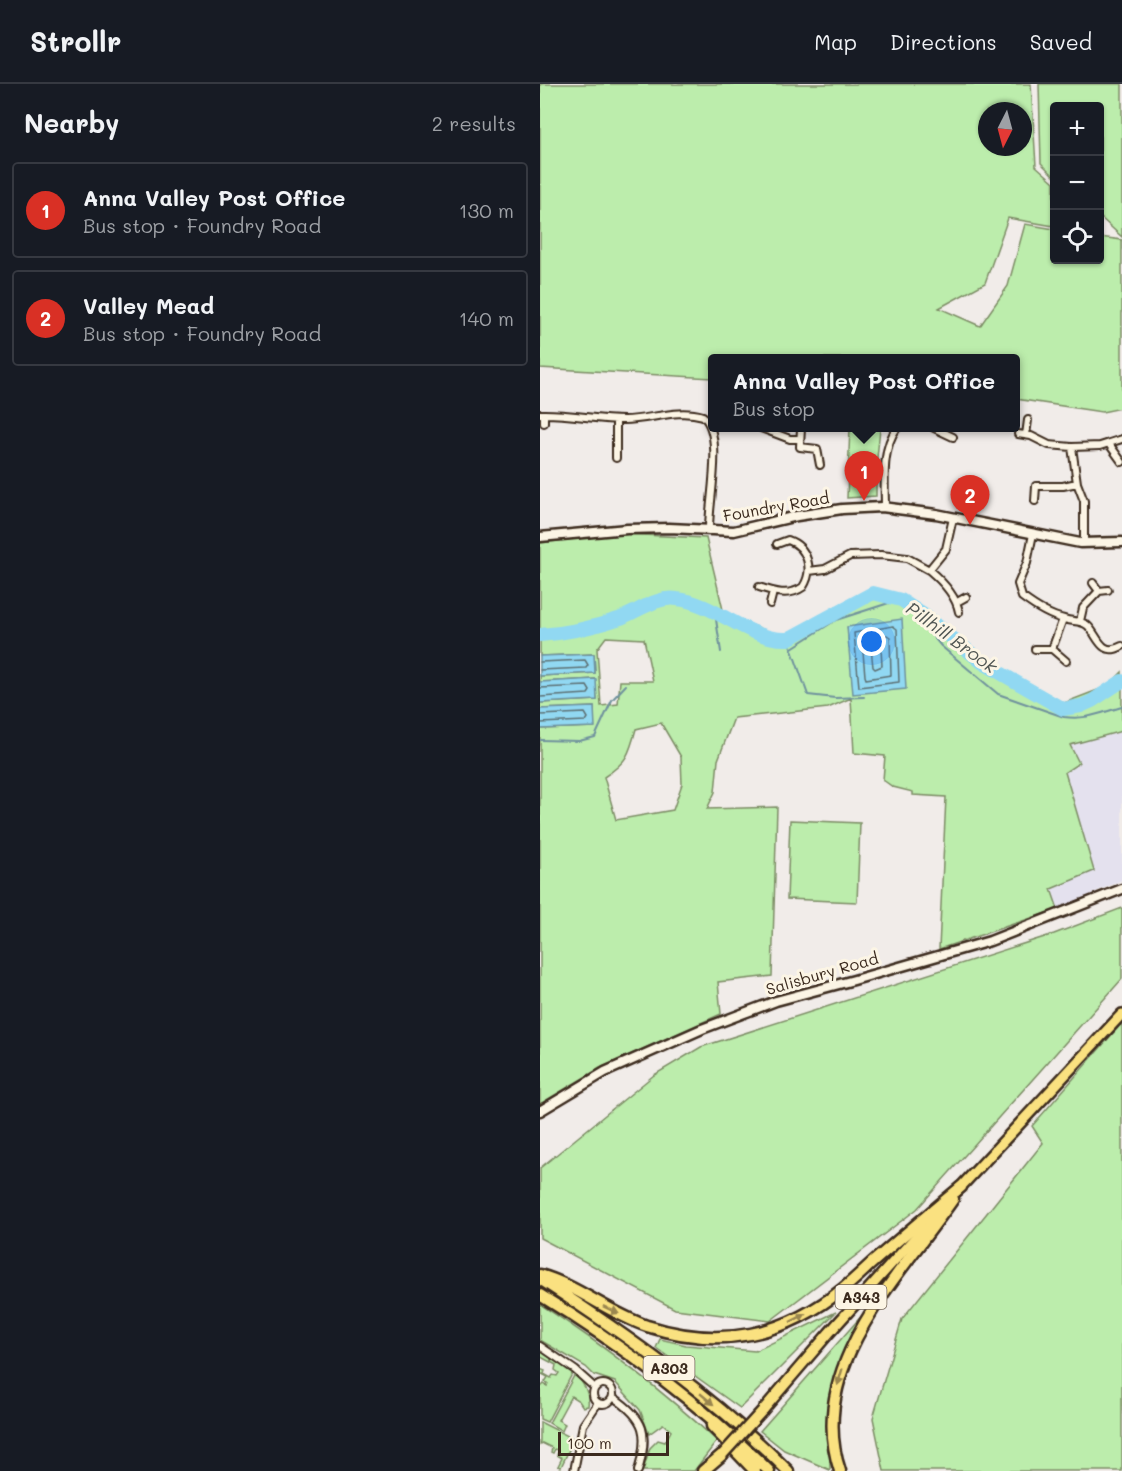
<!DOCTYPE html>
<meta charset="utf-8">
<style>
body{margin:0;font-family:Mali,sans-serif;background:#20242c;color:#f1f3f6}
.controls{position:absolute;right:18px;top:18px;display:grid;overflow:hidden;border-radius:6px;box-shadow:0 2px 4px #0004}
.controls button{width:54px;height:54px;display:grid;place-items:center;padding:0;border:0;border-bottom:2px solid #363941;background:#171b24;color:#f1f3f6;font:30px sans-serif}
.compass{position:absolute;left:438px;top:18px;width:54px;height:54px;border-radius:50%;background:#171b24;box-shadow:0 2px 4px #0004;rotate:186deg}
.scale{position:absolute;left:18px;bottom:15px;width:111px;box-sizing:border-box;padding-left:6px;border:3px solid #3b2a1e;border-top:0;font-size:16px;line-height:21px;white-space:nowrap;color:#3b2a1e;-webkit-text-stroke:4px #fcf5e5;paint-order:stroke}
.you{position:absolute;left:332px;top:558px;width:21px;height:21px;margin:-15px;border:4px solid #fff;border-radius:50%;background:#1a73e8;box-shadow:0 0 0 9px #1a73e833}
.badge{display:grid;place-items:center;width:39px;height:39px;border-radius:50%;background:#d93025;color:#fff;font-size:20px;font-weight:700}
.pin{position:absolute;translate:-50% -50px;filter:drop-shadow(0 2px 3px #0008)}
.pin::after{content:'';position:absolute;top:32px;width:21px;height:18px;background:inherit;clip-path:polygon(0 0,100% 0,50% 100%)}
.popup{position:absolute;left:168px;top:270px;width:312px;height:78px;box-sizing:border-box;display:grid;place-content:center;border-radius:6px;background:#171b24;filter:drop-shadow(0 2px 4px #0005);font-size:20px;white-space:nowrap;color:#9ea1a6}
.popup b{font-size:22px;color:#f1f3f6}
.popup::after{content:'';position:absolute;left:50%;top:100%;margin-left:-12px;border:12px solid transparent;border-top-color:#171b24}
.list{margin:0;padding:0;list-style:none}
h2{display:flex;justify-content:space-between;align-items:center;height:78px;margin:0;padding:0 24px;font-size:26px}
h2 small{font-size:20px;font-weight:400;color:#9ea1a6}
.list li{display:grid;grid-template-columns:39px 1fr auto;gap:18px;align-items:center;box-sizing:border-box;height:96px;margin:0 12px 12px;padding:0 12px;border:2px solid #363941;border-radius:6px}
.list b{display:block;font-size:22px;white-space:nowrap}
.list p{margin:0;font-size:20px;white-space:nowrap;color:#9ea1a6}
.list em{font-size:20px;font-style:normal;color:#9ea1a6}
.icon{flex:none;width:33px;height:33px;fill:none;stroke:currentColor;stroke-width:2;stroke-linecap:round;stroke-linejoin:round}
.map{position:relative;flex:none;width:582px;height:1387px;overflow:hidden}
header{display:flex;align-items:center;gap:36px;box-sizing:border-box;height:84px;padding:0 30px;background:#171b24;border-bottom:2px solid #363941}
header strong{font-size:28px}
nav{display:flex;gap:33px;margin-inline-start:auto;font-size:21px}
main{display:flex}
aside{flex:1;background:#171b24}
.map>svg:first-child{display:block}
.built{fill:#e4e1ee}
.green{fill:#bcedac;stroke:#7c8c65;stroke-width:1.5;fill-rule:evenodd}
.water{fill:#91d8f2;stroke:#6f929d;stroke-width:1.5}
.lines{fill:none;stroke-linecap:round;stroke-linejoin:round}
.shore{stroke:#5d7073;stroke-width:1.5}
.stream{stroke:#6f929d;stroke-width:2}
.river{stroke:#91d8f2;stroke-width:14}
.street-casing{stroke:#3b2a1e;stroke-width:10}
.secondary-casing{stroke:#3b2a1e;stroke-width:13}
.primary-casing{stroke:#3b2a1e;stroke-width:14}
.highway-casing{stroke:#3b2a1e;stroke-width:15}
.street{stroke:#fcf5e5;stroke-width:6}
.secondary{stroke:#fcf5e5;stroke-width:8}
.primary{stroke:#fae180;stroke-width:9}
.highway{stroke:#fae180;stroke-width:10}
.primary-bridge-casing{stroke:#3b2a1e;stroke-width:14;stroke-linecap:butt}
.primary-bridge{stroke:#fae180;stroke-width:9}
.oneway{fill:#9a864f}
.labels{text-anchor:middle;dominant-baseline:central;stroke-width:6;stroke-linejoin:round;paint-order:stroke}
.shield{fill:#fcf5e5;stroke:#75675a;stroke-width:1.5}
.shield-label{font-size:15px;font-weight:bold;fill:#3b2a1e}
.street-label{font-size:16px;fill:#3b2a1e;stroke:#fcf5e5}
.water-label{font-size:18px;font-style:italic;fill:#505653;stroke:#fcf5e5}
</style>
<header>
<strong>Strollr</strong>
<nav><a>Map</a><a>Directions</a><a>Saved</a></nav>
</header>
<main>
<aside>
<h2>Nearby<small>2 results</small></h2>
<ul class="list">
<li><span class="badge">1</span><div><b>Anna Valley Post Office</b><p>Bus stop · Foundry Road</p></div><em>130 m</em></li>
<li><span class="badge">2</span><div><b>Valley Mead</b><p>Bus stop · Foundry Road</p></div><em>140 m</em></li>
</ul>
</aside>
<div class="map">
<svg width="582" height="1387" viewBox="0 0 582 1387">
<rect width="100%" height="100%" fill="#f1ece9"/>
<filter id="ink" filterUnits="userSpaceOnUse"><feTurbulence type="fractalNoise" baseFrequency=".0167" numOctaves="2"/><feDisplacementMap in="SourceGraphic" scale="12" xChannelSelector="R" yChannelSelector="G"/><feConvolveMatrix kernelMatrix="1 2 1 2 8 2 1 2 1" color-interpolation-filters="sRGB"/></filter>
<g filter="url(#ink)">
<!-- built -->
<path class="built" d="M582 647V796L518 825 510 805 554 787 525 688 530 661Z"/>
<!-- green -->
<path class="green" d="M0 0H491L496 82 514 98V142L468 134 445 199 399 224 440 242 468 202 485 140 514 145V176H560V153L582 156V324L562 328 476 315V274H172V294L0 284ZM447 27H483V63H447Z
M499 0H582V153L560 133V22H514V92L501 79Z
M310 344H340L336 384V412L307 414Z
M80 450 166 454 184 530 243 553 332 508 361 516 443 574 524 619 568 602 582 588V647L530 661 539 679 525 688 554 787 511 805 518 825 399 865 406 713 373 711V708L353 703 343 696 345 672 314 669 311 614 288 624 194 634 178 676 175 708 167 725 237 723 232 892 178 898 181 930 60 984 0 1020V645L54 643V623L0 625V619L57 616 55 595 0 598V592L55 589 54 570 0 572V459ZM66 553 104 555 113 597H80L78 620 61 622 57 565ZM121 639 141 673 142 700 133 726 76 736 64 693C87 678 89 671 96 645Z
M250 736 320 739 317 818 247 815Z
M582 824V895L377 1125 230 1237 135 1225 0 1154V1084L114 991 161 963 514 850Z
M582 939V1387H344L333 1334 362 1235 503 1059 492 1042Z
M0 1220C63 1261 122 1306 177 1357L154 1387H103L110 1364 118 1356 125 1358 131 1347 123 1340 109 1350 100 1326 75 1298 54 1291 46 1283 0 1256Z
M332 1220 304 1269 289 1319 290 1386 244 1366 220 1347Z
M296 1228 200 1324 116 1264 120 1255 146 1261 215 1267Z
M0 1265 11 1273V1278L13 1274 33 1288 7 1338 0 1335V1304L4 1300 7 1302 8 1299 5 1298 8 1293 0 1289V1285L5 1287 4 1290 11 1294 13 1291 17 1292 19 1289 15 1286 16 1281 1 1273Z
M35 1290C44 1299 50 1309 48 1322L43 1323 39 1317 31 1312 18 1336 25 1340 22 1347 9 1339Z
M0 1338 34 1355 21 1383 18 1382 22 1374 17 1371 18 1367 15 1365 13 1369 11 1368 12 1364 2 1359 0 1361Z"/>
<!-- water -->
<path class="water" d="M362 535 366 605 313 610 307 543Z
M54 570 55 589 0 592V572Z
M56 595 57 616 0 619V598Z
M54 623 55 643 0 645V625Z"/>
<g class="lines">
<!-- shore -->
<path class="shore" d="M353 542 357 545 359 598 319 603 314 549Z
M347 551 350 553 351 591 326 595 325 592 322 556Z
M339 561 341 564 342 582 335 585 333 583 331 564 333 562Z
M0 578 45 576 48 581 46 584 0 586
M0 604 47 602 50 607 48 610 0 613
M0 631 45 629 48 634 46 637 0 639"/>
<!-- stream -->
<path class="stream" d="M175 529 181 568
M248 555 268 611 295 614 324 613
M252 564 296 536 352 518 369 523 401 562 458 610 524 633C547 636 560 629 582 623
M0 656 39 657 55 653 72 616 86 601"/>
<!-- river -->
<path class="river" d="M0 551C27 549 55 543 81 534 98 527 118 512 137 515 176 519 208 557 248 555L333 509 361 516 384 531 443 579 523 625 541 622 552 617 582 597"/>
<defs>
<path id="street" d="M0 330C29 329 56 336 84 336 111 336 137 324 163 332 185 351 168 419 169 447
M4 330V339
M221 344 250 355H260
M261 344 260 363 277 365 280 381
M394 344 413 353
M478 350 491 352 509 361 532 363 560 362 582 355
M486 351 488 336
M569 360 582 378
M532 363 537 399 544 417V459
M76 374V336
M495 417 496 402H523L537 399
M345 424C345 398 341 365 357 344
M493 450 487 479 478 500 482 513C494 522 510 532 524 535 532 538 540 536 547 541 558 550 560 574 582 562
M389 486C402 497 416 511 419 528
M269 487 285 485 310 472 341 471 367 474 389 486 406 465 413 434
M553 499 559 507 568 506
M219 503C234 508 249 513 263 503 274 486 268 463 248 456L237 460
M417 518 426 513
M230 520 233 508
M540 537 543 524 559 507
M495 565H512L526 577
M512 565 523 535
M0 1262 35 1286 54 1303
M53 1310a10 10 0 1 1 20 0a10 10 0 1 1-20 0Z
M73 1313C106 1335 109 1350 98 1387
M34 1387 43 1341 58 1319"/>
<path id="secondary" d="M0 453 87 445 129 444 194 447 257 432 302 425 342 423 396 430 540 459 582 458
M0 1027 65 988 162 945 236 917 314 896 450 857 582 805"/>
<path id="primary" d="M416 1108 582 930
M223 1326 289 1249 399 1127"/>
<path id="highway" d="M0 1191C38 1202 69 1229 107 1242 180 1265 244 1253 304 1204 314 1196 324 1186 334 1177 363 1152 392 1127 421 1103
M0 1195C88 1252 174 1313 248 1387
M0 1211C82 1261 160 1320 229 1387
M172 1342 215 1387
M163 1387 183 1370
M300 1387C265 1284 359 1193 413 1115"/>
</defs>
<!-- street casing -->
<use href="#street" class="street-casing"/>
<!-- secondary casing -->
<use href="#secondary" class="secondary-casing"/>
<!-- primary casing -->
<use href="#primary" class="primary-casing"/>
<!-- highway casing -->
<use href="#highway" class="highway-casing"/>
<!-- street -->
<use href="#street" class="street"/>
<!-- secondary -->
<use href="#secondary" class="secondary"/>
<!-- primary -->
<use href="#primary" class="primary"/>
<!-- highway -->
<use href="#highway" class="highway"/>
<defs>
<path id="primary-bridge" d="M183 1370 223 1326"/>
</defs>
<!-- primary-bridge casing -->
<use href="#primary-bridge" class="primary-bridge-casing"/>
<!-- primary-bridge -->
<use href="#primary-bridge" class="primary-bridge"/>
</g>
<!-- one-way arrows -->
<defs><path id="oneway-solid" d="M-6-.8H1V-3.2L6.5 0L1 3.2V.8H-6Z" transform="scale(1.5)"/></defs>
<g class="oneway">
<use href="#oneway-solid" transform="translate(71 1226) rotate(25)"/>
<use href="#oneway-solid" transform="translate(258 1234) rotate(-27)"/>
<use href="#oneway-solid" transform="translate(300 1293) rotate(106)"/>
<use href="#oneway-solid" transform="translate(167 1315) rotate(40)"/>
</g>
</g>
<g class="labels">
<!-- shield labels -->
<g class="shield">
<rect x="295.5" y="1201" width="51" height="24" rx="4.5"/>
<rect x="103.5" y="1272" width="51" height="24" rx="4.5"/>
</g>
<g class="shield-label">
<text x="321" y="1213">A343</text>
<text x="129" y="1284">A303</text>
</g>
<!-- street labels -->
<g class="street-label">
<text transform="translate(236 422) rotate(-10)">Foundry Road</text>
<text transform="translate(282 889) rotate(-16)">Salisbury Road</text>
</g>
<!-- water labels -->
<g class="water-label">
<text transform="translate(412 553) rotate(36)">Pillhill Brook</text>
</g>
</g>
</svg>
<div class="controls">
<button>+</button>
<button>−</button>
<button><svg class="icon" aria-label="locate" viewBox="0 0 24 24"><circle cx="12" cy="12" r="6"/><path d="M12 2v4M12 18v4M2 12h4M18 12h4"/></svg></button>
</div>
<svg class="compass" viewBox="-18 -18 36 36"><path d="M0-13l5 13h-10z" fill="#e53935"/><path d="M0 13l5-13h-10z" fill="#9ea1a6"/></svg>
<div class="scale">100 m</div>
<div class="you"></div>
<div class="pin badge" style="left:324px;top:417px">1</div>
<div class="popup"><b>Anna Valley Post Office</b>Bus stop</div>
<div class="pin badge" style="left:430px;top:441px">2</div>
</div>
</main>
